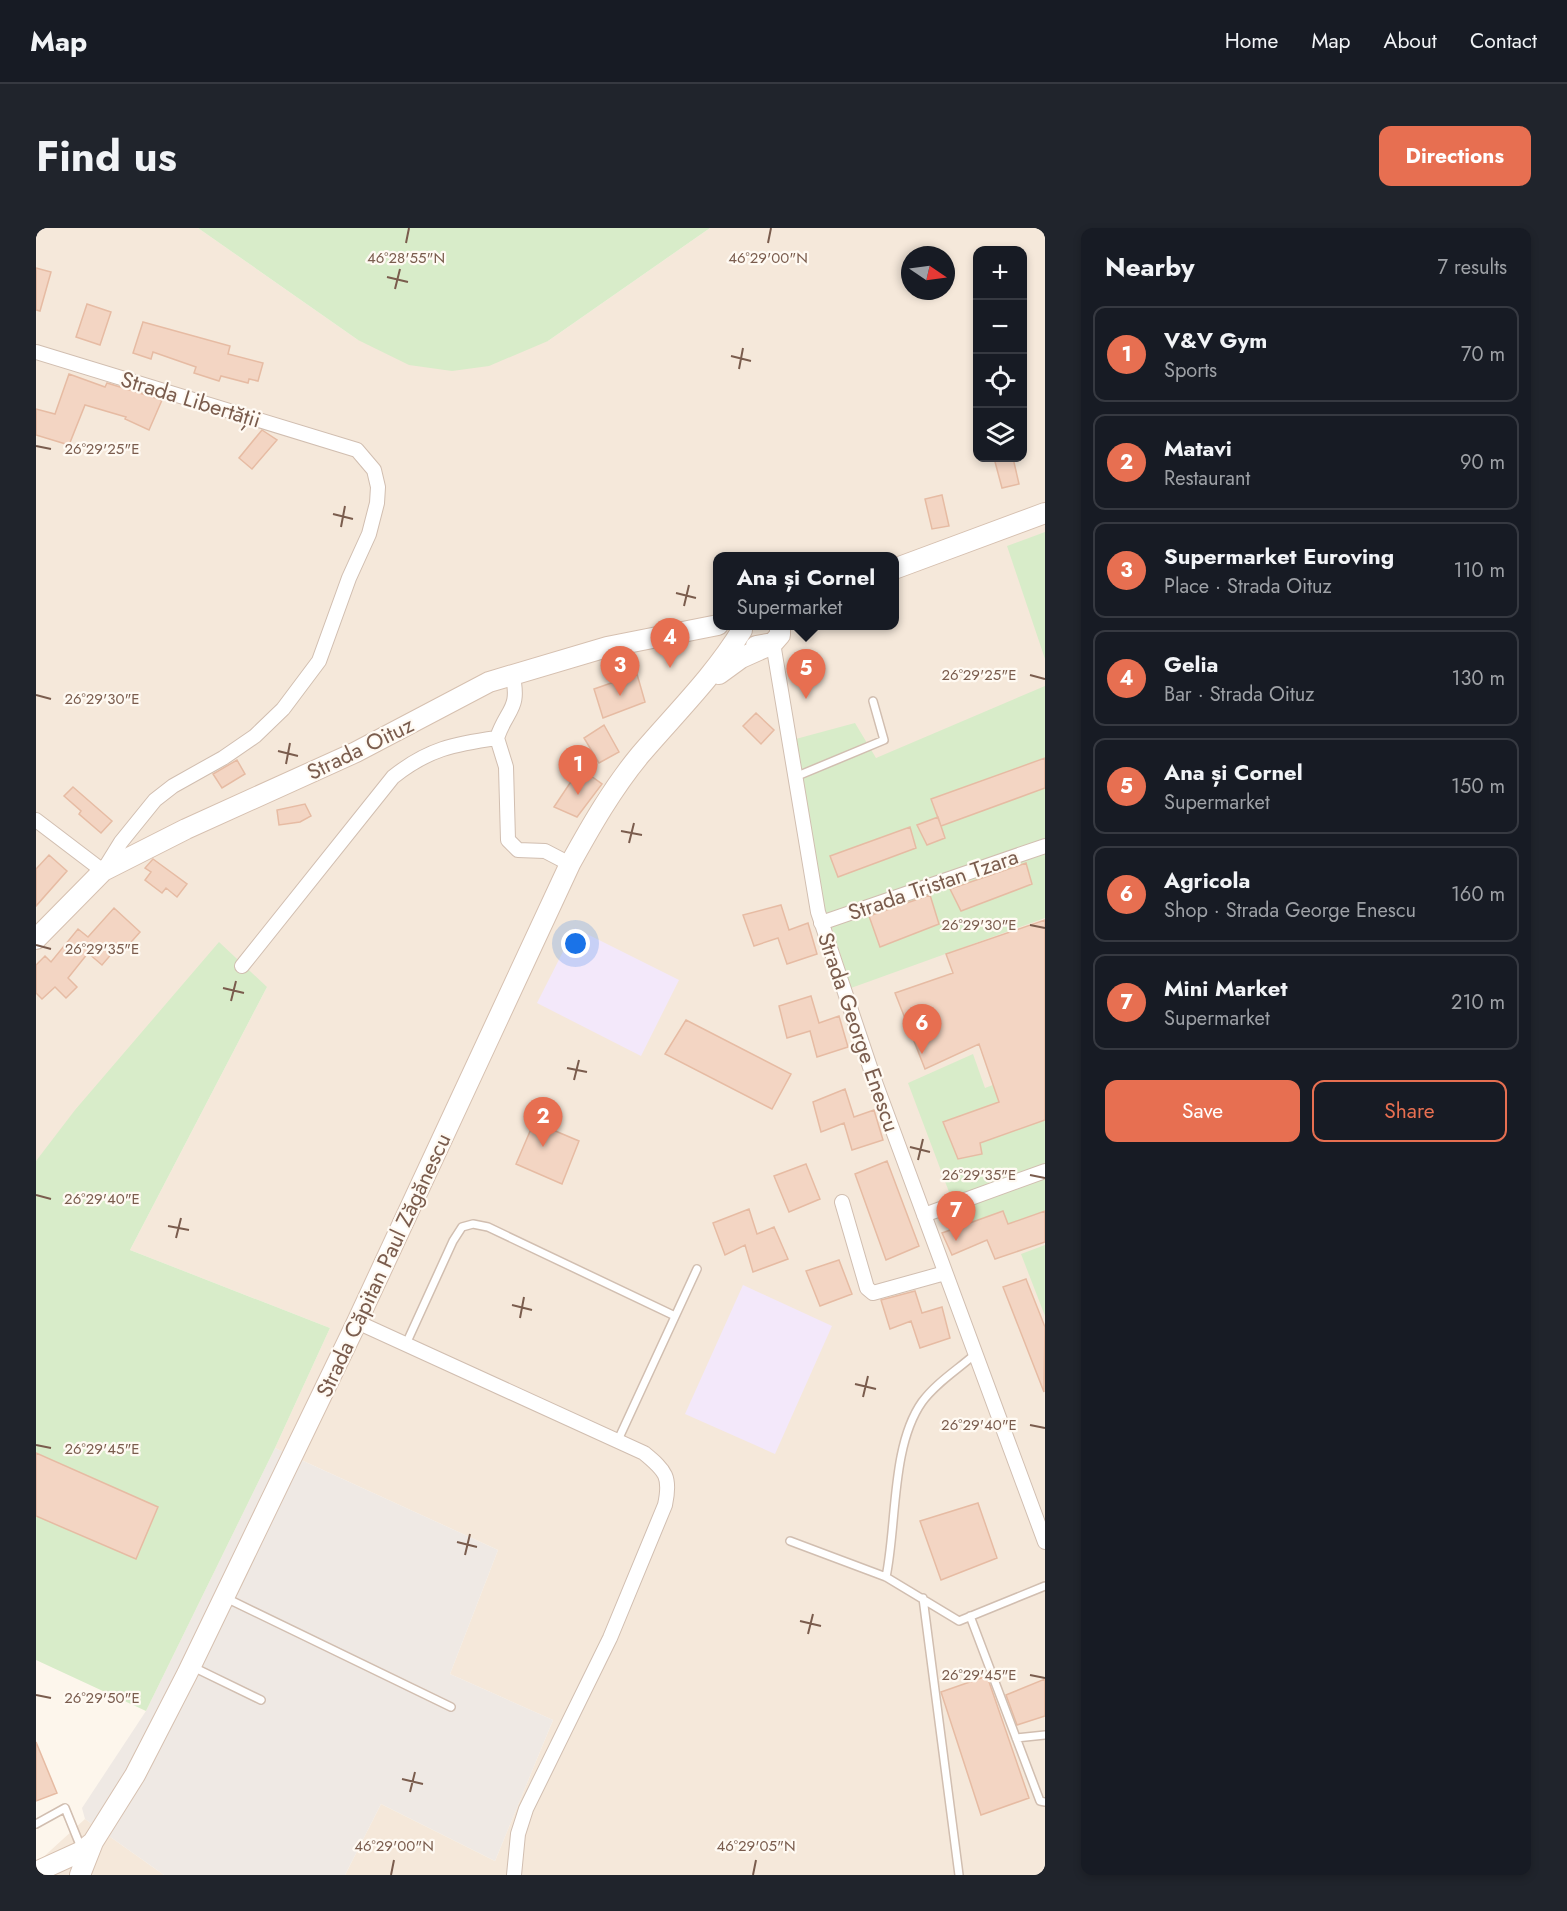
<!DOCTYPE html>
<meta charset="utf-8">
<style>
body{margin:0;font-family:Jost,sans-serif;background:#20242c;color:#f1f3f6}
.controls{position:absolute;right:18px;top:18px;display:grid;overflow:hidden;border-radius:12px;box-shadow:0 3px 9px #0003}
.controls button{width:54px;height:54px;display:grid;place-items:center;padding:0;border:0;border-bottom:2px solid #363941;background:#171b24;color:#f1f3f6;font:30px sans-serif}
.compass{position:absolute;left:865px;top:18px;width:54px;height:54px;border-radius:50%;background:#171b24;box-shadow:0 3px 9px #0003;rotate:103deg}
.you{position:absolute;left:540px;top:716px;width:21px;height:21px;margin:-15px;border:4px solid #fff;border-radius:50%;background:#1a73e8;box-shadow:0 0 0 9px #1a73e833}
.badge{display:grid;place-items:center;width:39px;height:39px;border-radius:50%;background:#e76f51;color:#fff;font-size:20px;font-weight:700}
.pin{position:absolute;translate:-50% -50px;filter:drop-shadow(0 2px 3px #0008)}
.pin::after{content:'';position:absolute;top:32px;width:21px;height:18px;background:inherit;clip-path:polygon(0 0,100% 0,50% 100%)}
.popup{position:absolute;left:677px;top:324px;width:186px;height:78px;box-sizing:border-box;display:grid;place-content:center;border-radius:12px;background:#171b24;filter:drop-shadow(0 2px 4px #0005);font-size:20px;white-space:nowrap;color:#9ea1a6}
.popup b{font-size:22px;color:#f1f3f6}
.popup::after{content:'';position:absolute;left:50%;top:100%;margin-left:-12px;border:12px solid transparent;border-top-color:#171b24}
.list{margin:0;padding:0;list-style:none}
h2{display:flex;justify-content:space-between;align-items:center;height:78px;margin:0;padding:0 24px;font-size:26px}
h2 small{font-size:20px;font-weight:400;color:#9ea1a6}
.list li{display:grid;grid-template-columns:39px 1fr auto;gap:18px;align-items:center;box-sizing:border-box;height:96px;margin:0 12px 12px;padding:0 12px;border:2px solid #363941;border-radius:12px}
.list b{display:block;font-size:22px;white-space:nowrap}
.list p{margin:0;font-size:20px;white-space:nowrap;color:#9ea1a6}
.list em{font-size:20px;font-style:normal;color:#9ea1a6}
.actions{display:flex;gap:12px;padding:18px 24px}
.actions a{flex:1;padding:14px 0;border:2px solid #e76f51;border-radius:12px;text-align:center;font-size:21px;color:#e76f51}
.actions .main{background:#e76f51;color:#fff}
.icon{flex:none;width:33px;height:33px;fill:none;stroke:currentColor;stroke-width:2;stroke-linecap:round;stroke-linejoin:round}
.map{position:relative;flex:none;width:1009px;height:1647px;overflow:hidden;border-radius:12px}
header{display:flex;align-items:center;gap:36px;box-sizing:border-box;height:84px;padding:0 30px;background:#171b24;border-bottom:2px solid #363941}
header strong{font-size:28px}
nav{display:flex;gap:33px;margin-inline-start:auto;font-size:21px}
.intro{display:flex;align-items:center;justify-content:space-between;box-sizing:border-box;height:144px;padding:0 36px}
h1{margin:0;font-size:42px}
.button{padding:15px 27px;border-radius:12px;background:#e76f51;color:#fff;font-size:21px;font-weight:700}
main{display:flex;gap:36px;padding:0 36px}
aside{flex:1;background:#171b24;border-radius:12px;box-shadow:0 3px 9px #0003}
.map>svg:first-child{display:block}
.residential{fill:#f5e8da;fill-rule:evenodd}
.industrial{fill:#efe9e4}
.education{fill:#f3e8fa}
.green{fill:#d8ecc9}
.building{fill:#f3d5c3;stroke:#e6bba3;stroke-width:1.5}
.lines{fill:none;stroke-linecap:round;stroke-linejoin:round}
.lane-casing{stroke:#d1beb0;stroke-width:10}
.street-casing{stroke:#d1beb0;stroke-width:16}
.secondary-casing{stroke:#d6c0b0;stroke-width:22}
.lane{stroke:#fff;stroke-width:7}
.street{stroke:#fff;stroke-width:14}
.secondary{stroke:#fff;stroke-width:20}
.ticks{fill:none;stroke:#7a5c4d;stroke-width:2}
.labels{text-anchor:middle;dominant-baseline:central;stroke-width:4.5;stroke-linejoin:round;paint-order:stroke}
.street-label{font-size:22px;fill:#7a5c4d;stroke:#fffaf3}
.ticks-label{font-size:15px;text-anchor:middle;fill:#7a5c4d;stroke:#fffaf3;stroke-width:4.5;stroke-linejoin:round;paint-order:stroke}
</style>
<header>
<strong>Map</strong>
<nav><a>Home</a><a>Map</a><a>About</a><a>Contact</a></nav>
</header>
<div class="intro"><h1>Find us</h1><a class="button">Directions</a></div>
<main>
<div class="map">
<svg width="1009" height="1647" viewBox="0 0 1009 1647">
<rect width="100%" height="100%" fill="#fdf6ec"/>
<!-- residential -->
<path class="residential" d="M0 0H162L322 112 512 113 674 0H1009V1647H309L345 1576 459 1633 517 1492 414 1446 462 1322 239 1220 294 1100 94 1022 231 759 0 933ZM942 22H987V230H942ZM874 27H910V63H874ZM682 328H858V398H682Z
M49 1591 128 1647H0L3 1633Z"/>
<!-- industrial -->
<path class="industrial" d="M239 1220 462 1322 414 1446 517 1492 459 1633 345 1576 309 1647H128L49 1591 46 1580 110 1483Z"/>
<!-- education -->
<path class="education" d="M539 700 643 752 605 828 501 775Z
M707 1057 796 1098 739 1226 649 1186Z"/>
<!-- green -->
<path class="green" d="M162 0H674L512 113 453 138 416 143 373 137 322 112Z
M1009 304V431L971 318Z
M1009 458V611L790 687 756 512 819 495 840 530Z
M1009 624V690L815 760 795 697Z
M183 714 231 759 94 1022 294 1100 239 1220 110 1483 0 1432V933L39 882Z
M937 826 949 860 1009 837V938L916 972 872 855Z
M1009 950V983L972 996 967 983 925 998 921 981Z
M1009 1017V1088L985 1026Z"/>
<!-- building -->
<path class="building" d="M0 40 15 44 4 83 0 82Z
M51 76 75 84 64 117 40 109Z
M107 94 194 118 192 126 227 135 222 153 213 151 212 155 185 148 183 153 158 145 160 139 117 124 115 131 97 125Z
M33 146 69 159 71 155 126 172 113 202 89 191 90 189 49 177 33 217 0 207V181L19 186Z
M226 202 241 212 216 241 203 230Z
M958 230H977L983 256 966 260Z
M906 267 913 298 896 301 889 271Z
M601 446 609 474 567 490 558 461Z
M720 485 738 502 725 516 707 498Z
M568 497 583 524 563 535 548 510Z
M1009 530V560L905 598 895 571Z
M201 532 209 546 186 560 177 546Z
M544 540 566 556 541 589 518 579Z
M37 559 76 593 65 605 43 586 45 583 28 568Z
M269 576 275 588 264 594 243 597 241 582Z
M902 589 909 610 891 617 881 597Z
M874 599 880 620 802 649 794 628Z
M13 627 31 643 0 678V641Z
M117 631 151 656 141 669 130 660 126 665 109 652 115 644 109 640Z
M990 635 996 656 925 683 914 661Z
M894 667 903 696 844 719 833 688Z
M745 677 753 702 772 695 781 726 751 736 742 710 718 718 707 687Z
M78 680 104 704 89 721 84 716 66 737 52 725 32 750 41 759 30 770 19 759 6 771 0 765V737L9 728 15 734 42 701 52 709Z
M1009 692V892L944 915 946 926 922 931 907 894 963 874 943 816 889 841 859 765 917 745 910 726Z
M775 768 783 795 803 788 812 819 781 829 774 803 751 810 743 778Z
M650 792 755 846 736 881 629 826Z
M809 861 818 889 838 882 847 912 816 922 808 895 785 904 777 874Z
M498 894 543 913 526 956 480 936Z
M851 933 883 1018 850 1032 819 946Z
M770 936 784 971 753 984 738 948Z
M713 981 721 1006 738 999 752 1031 717 1044 709 1017 689 1027 677 995Z
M967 983 972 996 1009 983V1014L959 1031 951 1012 916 1027 906 1005Z
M803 1032 816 1066 784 1078 770 1043Z
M990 1051 1009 1099 1008 1164 967 1059Z
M879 1063 886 1085 906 1079 914 1110 884 1120 875 1093 854 1101 845 1072Z
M0 1225 122 1279 100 1331 0 1288Z
M942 1275 961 1330 905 1352 884 1293Z
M951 1448 993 1570 945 1587 905 1464Z
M1009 1451V1488L981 1497 970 1467Z
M0 1514 21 1565 0 1573Z"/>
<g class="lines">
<defs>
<path id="lane" d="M759 549 848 512 837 473
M370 1116 417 1013 426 999 437 996 452 999 639 1088
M582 1212 661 1041
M754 1313 850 1349 923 1393 1009 1358
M850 1349C861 1296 855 1218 886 1174 900 1155 921 1142 938 1127
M190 1370 415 1479
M887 1370 923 1647
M934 1388 1004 1573 1009 1574
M157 1439 225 1472
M980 1510 1009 1507
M0 1596 29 1580 46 1622"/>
<path id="street" d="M0 124 321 222 338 242 342 259 341 275 333 306 313 350 283 433 247 481 219 508 187 530 137 558 119 572 85 614 67 643 0 592
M737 415 782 684 839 854 1009 1314
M476 445C485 482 471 480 461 510L470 539 472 612 482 622 509 623 534 636
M785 695 1009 618
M206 738 357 549C392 521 418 516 461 510
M806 974 831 1060 837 1065 909 1045
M888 987 1009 943
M321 1094 608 1225C630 1243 635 1249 629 1277L574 1410 490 1581 482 1606 478 1647"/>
<path id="secondary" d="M858 341 1009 285
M720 418 737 415 744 407V398
M683 446 705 430 732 418
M0 711 67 643 150 601 320 524 453 454 571 419 682 397
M0 1644 46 1623 57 1614 99 1547 151 1446 321 1094 534 636C555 598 576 561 604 527 639 486 678 448 706 402
M44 1647 57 1614"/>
</defs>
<!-- lane casing -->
<use href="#lane" class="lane-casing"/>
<!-- street casing -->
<use href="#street" class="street-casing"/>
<!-- secondary casing -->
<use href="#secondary" class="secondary-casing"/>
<!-- lane -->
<use href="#lane" class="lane"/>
<!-- street -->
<use href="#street" class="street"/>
<!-- secondary -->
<use href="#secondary" class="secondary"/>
</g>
<!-- ticks -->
<path class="ticks" d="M370 15 373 0M732 15 735 0M351 49 372 54M359 61 364 41M695 128 715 133M703 141 707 120M0 218 15 221M297 286 317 291M305 299 309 278M640 365 660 370M648 378 653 357M994 447 1009 451M0 467 15 471M242 523 262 528M250 536 254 515M585 603 606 607M593 615 598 595M994 697 1009 700M0 717 15 721M187 760 208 765M195 773 200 753M531 840 551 844M538 852 543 832M874 919 894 924M882 932 887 911M994 947 1009 950M0 967 15 971M132 998 153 1002M140 1010 145 990M476 1077 496 1082M484 1090 488 1069M819 1156 840 1161M827 1169 832 1148M994 1197 1009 1200M0 1217 15 1220M421 1314 441 1319M429 1327 434 1306M764 1393 785 1398M772 1406 777 1386M994 1447 1009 1450M0 1467 15 1470M366 1551 387 1556M374 1564 379 1544M355 1647 358 1632M717 1647 720 1632"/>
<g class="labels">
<!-- street labels -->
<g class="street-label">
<text transform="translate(155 171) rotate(17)">Strada Libertății</text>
<text transform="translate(324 520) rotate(-26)">Strada Oituz</text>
<text transform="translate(897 656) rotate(-19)">Strada Tristan Tzara</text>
<text transform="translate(823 804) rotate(71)">Strada George Enescu</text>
<text transform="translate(347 1037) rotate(-65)">Strada Căpitan Paul Zăgănescu</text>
</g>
</g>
<g class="ticks-label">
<text x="370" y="35">46°28'55"N</text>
<text x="732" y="35">46°29'00"N</text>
<text x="66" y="226">26°29'25"E</text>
<text x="943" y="452">26°29'25"E</text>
<text x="66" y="476">26°29'30"E</text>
<text x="943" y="702">26°29'30"E</text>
<text x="66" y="726">26°29'35"E</text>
<text x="943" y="952">26°29'35"E</text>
<text x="66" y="976">26°29'40"E</text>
<text x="943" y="1202">26°29'40"E</text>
<text x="66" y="1226">26°29'45"E</text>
<text x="943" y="1452">26°29'45"E</text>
<text x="66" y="1475">26°29'50"E</text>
<text x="358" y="1623">46°29'00"N</text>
<text x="720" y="1623">46°29'05"N</text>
</g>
</svg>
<div class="controls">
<button>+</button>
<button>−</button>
<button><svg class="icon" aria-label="locate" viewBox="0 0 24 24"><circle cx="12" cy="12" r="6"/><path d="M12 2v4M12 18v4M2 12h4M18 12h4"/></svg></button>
<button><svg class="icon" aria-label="layers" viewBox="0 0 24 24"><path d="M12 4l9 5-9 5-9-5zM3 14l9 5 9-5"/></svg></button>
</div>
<svg class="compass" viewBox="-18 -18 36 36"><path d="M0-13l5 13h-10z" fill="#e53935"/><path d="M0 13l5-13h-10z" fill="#9ea1a6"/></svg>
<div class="you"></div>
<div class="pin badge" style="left:542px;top:567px">1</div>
<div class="pin badge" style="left:507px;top:919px">2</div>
<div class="pin badge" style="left:584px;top:468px">3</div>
<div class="pin badge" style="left:634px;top:440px">4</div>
<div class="pin badge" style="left:770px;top:471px">5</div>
<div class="popup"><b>Ana și Cornel</b>Supermarket</div>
<div class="pin badge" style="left:886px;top:826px">6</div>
<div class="pin badge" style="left:920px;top:1013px">7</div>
</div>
<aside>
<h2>Nearby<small>7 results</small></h2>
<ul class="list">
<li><span class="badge">1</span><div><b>V&amp;V Gym</b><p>Sports</p></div><em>70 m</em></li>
<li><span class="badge">2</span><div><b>Matavi</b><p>Restaurant</p></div><em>90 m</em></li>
<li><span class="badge">3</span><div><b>Supermarket Euroving</b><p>Place · Strada Oituz</p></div><em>110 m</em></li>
<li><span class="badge">4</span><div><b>Gelia</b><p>Bar · Strada Oituz</p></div><em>130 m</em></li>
<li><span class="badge">5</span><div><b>Ana și Cornel</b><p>Supermarket</p></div><em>150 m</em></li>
<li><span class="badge">6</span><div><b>Agricola</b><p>Shop · Strada George Enescu</p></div><em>160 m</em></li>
<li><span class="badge">7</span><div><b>Mini Market</b><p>Supermarket</p></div><em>210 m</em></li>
</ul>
<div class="actions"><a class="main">Save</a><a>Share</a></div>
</aside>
</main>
